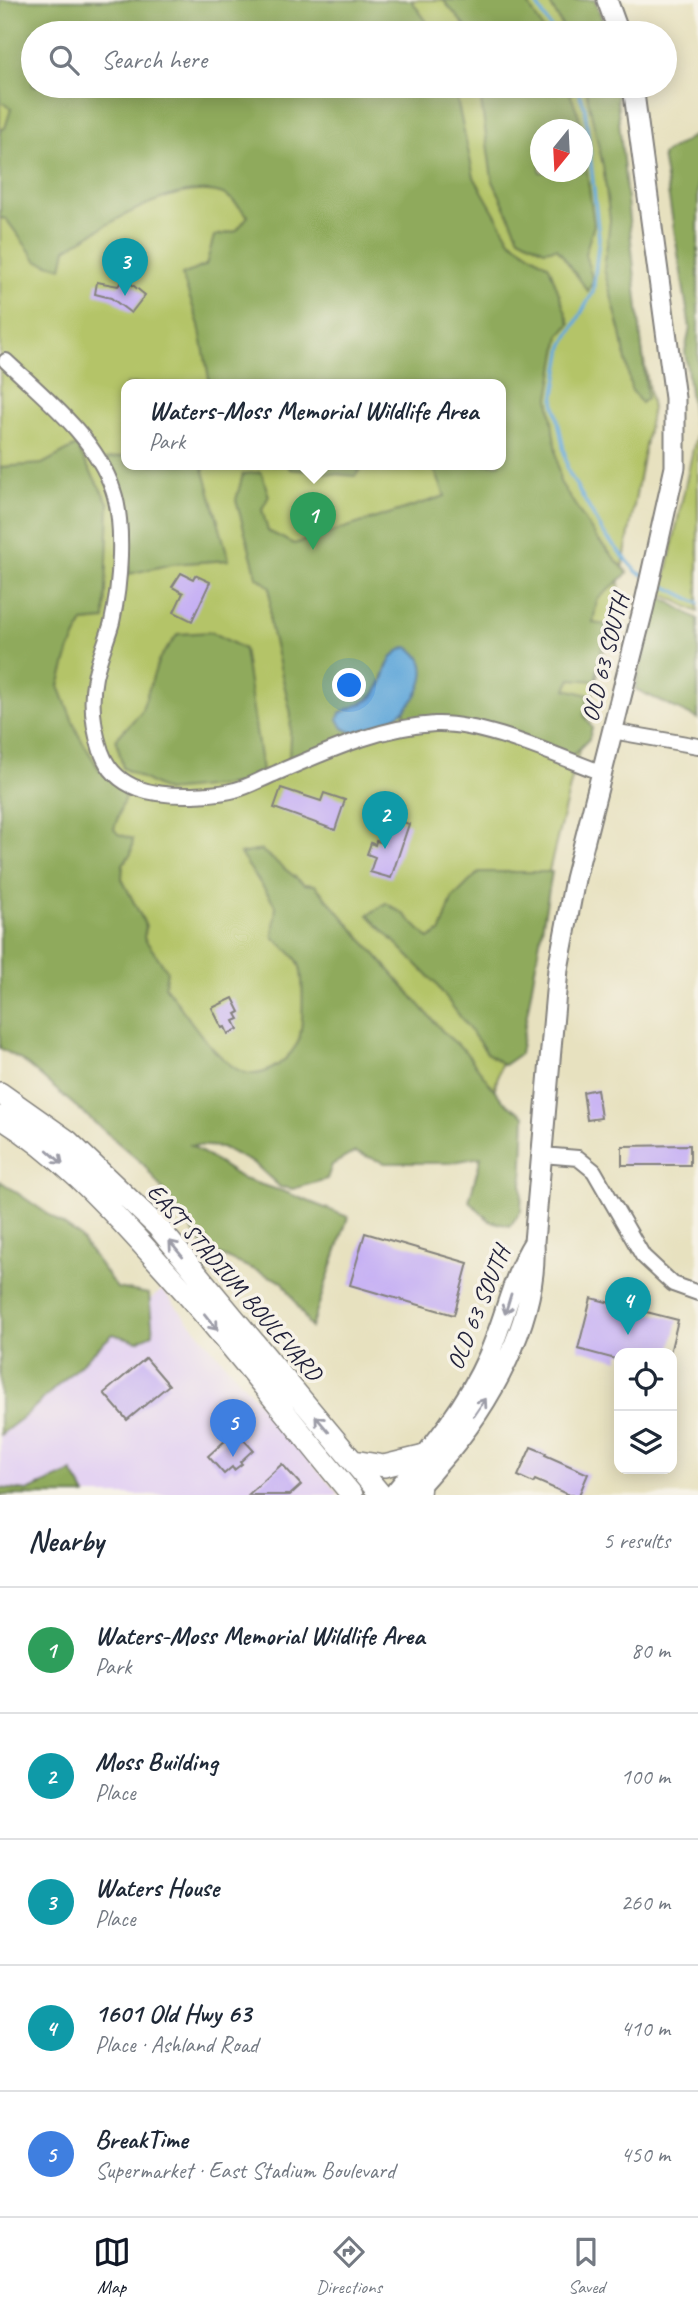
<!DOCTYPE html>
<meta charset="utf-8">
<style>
body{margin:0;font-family:Caveat,sans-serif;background:#f6f6f7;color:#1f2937}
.controls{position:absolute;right:21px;bottom:21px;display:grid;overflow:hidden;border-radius:14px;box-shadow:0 4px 18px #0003}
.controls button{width:63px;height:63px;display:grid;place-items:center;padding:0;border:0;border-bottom:2px solid #e0e1e3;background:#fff;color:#1f2937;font:35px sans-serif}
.compass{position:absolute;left:530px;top:119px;width:63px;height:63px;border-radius:50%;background:#fff;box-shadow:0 4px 18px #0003;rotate:198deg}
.you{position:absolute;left:350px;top:686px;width:24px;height:24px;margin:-18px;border:5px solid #fff;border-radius:50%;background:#1a73e8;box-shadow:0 0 0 10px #1a73e833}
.badge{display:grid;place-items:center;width:46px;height:46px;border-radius:50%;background:#111827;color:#fff;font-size:23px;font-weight:700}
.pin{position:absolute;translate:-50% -58px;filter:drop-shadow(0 2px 4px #0008)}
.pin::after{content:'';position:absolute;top:37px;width:24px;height:21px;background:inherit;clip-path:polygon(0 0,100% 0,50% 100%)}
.popup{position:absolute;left:121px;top:379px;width:385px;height:91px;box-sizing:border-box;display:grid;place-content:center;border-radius:14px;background:#fff;filter:drop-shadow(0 2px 5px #0005);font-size:23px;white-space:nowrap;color:#747a83}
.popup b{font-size:26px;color:#1f2937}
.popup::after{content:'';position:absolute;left:50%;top:100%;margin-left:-14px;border:14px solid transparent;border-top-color:#fff}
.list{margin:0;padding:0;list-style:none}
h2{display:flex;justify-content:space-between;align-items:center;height:91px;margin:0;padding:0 28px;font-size:30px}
h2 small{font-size:23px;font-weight:400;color:#747a83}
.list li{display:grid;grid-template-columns:46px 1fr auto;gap:21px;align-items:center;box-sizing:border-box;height:126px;padding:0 28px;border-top:2px solid #e0e1e3}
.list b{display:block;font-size:26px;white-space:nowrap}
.list p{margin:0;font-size:23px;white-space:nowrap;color:#747a83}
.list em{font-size:23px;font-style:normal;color:#747a83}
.icon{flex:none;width:38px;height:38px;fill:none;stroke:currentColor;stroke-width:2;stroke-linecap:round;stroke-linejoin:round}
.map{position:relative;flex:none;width:698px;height:1495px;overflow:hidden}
.search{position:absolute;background:#fff;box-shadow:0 4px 18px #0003;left:21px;right:21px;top:21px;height:77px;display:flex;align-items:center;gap:18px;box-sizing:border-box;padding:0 24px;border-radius:38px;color:#747a83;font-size:26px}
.sheet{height:721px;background:#fff}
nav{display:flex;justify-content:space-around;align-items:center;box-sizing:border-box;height:98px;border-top:2px solid #e0e1e3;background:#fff;font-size:19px;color:#747a83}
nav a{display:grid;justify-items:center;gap:4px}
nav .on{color:#111827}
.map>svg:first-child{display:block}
.built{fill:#e4d3f2}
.green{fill:#b4c467;stroke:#6b7351;stroke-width:2;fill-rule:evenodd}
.forest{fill:#8faa5c;stroke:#58664c;stroke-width:2}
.water{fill:#64a9da;stroke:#43668a;stroke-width:2}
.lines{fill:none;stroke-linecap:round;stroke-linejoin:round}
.stream{stroke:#64a9da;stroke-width:3.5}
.building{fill:#c6b0f4}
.street-casing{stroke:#84827d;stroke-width:18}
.secondary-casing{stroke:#84827d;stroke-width:23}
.primary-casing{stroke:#84827d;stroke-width:24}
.street{stroke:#fff;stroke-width:14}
.secondary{stroke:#fff;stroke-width:19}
.primary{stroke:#fff;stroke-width:21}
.oneway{stroke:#9c9ca7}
.labels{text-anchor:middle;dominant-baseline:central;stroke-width:7;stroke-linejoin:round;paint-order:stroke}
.street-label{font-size:24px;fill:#22223b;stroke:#f7f3e8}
</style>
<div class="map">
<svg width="698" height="1495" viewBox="0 0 698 1495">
<rect width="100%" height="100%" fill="#f7f3e8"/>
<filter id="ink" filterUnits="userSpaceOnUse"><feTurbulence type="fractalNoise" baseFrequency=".0143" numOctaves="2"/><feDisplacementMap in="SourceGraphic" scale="14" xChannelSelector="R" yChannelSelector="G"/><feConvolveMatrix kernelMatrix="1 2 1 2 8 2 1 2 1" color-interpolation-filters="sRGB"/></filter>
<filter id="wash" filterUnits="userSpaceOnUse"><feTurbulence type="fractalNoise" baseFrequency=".00686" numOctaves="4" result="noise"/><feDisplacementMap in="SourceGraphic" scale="28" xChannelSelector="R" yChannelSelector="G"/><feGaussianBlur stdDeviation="1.57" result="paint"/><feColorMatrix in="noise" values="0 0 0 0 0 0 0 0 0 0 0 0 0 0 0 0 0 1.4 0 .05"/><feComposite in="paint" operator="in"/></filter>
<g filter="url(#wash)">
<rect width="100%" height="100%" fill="#e7e1bf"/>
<!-- built -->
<path class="built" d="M162 1290 339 1495H0V1424Z"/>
<!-- green -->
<path class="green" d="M0 0H580L588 33H33V86H598L652 408 617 598 494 1092 181 1078 0 902ZM540 130H582V172H540ZM126 384H500V464H126Z
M698 426V612L662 594Z"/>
<!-- forest -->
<path class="forest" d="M0 0H411L435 33H33V86H454L474 177 510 240 549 266 570 324 560 335 549 398 560 482 598 540 628 573 597 600 593 623 606 625 595 681 571 679 566 689 589 695 584 715 592 728 589 739 573 755 408 721 404 711 414 698 387 666C377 699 370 699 340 713L343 728 354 733 294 760 289 758 291 714 270 624V587L257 577 236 500 243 474 261 472 269 496 262 509 268 531 294 544 445 496 435 471 428 464H500V384H210L199 325 182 275 206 265 214 236 236 231 248 216C242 210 232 197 223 194 176 178 105 226 66 249L62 268 37 261 6 219 0 218V130L5 128 11 109 0 101Z
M443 0H526L545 33H471Z
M548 0H595L607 33H566Z
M479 86H567L579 116 581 129 540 130V172H582L583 142 594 225 585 254 593 281 588 291 557 248 544 250 519 237 492 179Z
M585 86H618L617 101 647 398 641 403 631 389 621 333 604 269 610 220 603 166Z
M698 133V428L694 425 685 351 690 328 662 155Z
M76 446 109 504 105 620 83 622 70 649 59 686 78 734 99 769 126 793 114 829 118 834 133 839 131 854 123 864 122 879 146 926 144 938 167 970 165 986C186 1013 206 1048 235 1068 258 1084 285 1064 297 1044 304 1033 304 976 299 964 295 954 280 944 273 937L276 906 240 854 261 850 304 884 315 885 445 1034 464 1050 503 1101 525 1116 521 1211 510 1226 490 1221 469 1201 481 1157 448 1163H385L355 1152 332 1165 327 1179 293 1189 280 1187 255 1164 221 1147 191 1145 243 1179 285 1192 348 1217 311 1328 283 1282 206 1249 144 1165 23 1061 0 1048V467L42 464Z
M126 456V464H202L229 560 172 564 129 574 127 508 106 459Z
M287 464H364L355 476 290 469Z
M658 595 698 619V719L635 689Z
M212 632 244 649 262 771 238 784 166 791 123 768 116 739 141 712 159 659 178 634Z
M479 872H552L520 1054 504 1065 487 1053 435 983 368 915 386 903 405 915 429 939 441 931 452 899Z
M0 1181 78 1235 117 1288 149 1294 153 1334 137 1341 113 1334 25 1416 0 1435Z
M72 1472 86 1495H0V1488L27 1491Z"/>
<!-- water -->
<path class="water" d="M407 647C435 660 423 693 404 710 392 722 369 727 354 733L343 728 338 719 340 713C349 709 363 705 371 699 390 683 380 656 407 647Z"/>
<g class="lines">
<!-- stream -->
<path class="stream" d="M534 0 554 33
M576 86 585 108 599 238 593 292 563 346 554 400 568 471 604 534 637 572 645 576
M655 581 698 603"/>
</g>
<g id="blocks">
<!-- building -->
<path class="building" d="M124 278 145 295 131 313 111 298 95 294 97 282 118 286Z
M181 573 193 579 195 575 210 582 192 621 174 612 183 593 172 587Z
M281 788 321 801 324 793 345 800 335 830 274 808Z
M389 817 409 824 391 878 370 872 375 857 367 854 371 843 375 845 376 841 381 842Z
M233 998 240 1012 236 1014 239 1019 234 1021 238 1029 228 1034 225 1027 222 1028 212 1008Z
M597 1089 601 1118 587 1120 583 1092Z
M690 1145V1165H622V1146Z
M365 1233 468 1263 454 1315 350 1285Z
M591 1298 678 1320 670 1353H619V1360L578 1349Z
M146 1358 169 1385 127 1420 104 1393Z
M236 1431 253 1450 240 1462 242 1464 234 1470 232 1467 224 1474 208 1456Z
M531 1447 546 1453 545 1455 588 1474 579 1495H569L535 1480 533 1483 518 1476Z
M282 1464 301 1485 290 1495H248Z"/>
</g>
</g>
<g filter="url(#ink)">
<use href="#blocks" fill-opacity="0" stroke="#84827d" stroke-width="2"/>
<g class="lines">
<defs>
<path id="street" d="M6 361C44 397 96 438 113 490 125 524 120 586 112 622 107 640 99 658 95 677 90 702 93 727 101 751 115 791 155 796 193 795 206 794 222 794 235 790 248 787 261 779 274 774 326 752 378 727 435 724 484 722 556 756 603 773
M612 731 698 746
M542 1155 578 1158 594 1171 643 1256 673 1284 698 1293"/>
<path id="secondary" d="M607 0 619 33
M393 1495C429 1451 465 1409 488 1357 505 1319 512 1277 534 1242
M404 1495C419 1489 428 1475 439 1463 490 1406 538 1320 534 1242L558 969 575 879 644 606 675 467V398L633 86"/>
<path id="primary" d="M0 1093 68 1141 158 1227 381 1495
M0 1117C58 1153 104 1202 150 1253 221 1330 285 1414 352 1495
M354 1461 384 1466 425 1456
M419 1495 420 1483"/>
</defs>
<!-- street casing -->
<use href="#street" class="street-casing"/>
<!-- secondary casing -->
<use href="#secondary" class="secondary-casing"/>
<!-- primary casing -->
<use href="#primary" class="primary-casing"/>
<!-- street -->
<use href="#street" class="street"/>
<!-- secondary -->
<use href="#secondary" class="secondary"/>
<!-- primary -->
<use href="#primary" class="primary"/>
</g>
<!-- one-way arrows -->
<defs><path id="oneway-shaft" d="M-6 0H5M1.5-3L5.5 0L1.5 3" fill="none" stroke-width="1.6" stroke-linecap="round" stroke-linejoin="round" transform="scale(1.75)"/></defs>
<g class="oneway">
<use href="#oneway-shaft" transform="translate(55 1157) rotate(42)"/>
<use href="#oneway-shaft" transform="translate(176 1249) rotate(-130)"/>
<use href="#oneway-shaft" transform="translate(508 1304) rotate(107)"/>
<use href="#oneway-shaft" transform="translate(211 1322) rotate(51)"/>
<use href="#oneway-shaft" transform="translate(480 1407) rotate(-56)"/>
<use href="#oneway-shaft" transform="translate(322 1424) rotate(-130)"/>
</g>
</g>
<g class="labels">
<!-- street labels -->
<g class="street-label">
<text transform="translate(605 658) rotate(-76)">OLD 63 SOUTH</text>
<text transform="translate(235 1282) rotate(49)">EAST STADIUM BOULEVARD</text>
<text transform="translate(478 1308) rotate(-68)">OLD 63 SOUTH</text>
</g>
</g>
</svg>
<div class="controls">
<button><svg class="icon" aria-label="locate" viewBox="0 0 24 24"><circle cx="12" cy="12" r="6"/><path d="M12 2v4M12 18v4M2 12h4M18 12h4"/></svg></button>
<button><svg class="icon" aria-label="layers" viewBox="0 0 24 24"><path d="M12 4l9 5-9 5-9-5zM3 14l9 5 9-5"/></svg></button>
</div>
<svg class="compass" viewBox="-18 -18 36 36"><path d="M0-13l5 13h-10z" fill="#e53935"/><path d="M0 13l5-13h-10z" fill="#747a83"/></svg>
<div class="you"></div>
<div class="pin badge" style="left:313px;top:550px;background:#2e9e5b">1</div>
<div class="popup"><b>Waters-Moss Memorial Wildlife Area</b>Park</div>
<div class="pin badge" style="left:385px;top:849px;background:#0f9aa8">2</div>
<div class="pin badge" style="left:125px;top:296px;background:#0f9aa8">3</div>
<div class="pin badge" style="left:628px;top:1335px;background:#0f9aa8">4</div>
<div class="pin badge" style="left:233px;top:1457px;background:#3f7fe0">5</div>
<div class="search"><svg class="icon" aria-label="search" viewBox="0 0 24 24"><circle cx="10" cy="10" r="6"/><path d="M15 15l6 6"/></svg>Search here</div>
</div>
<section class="sheet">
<h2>Nearby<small>5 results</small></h2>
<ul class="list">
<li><span class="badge" style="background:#2e9e5b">1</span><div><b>Waters-Moss Memorial Wildlife Area</b><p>Park</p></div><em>80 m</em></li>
<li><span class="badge" style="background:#0f9aa8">2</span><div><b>Moss Building</b><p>Place</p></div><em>100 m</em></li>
<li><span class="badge" style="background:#0f9aa8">3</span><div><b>Waters House</b><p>Place</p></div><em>260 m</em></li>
<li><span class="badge" style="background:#0f9aa8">4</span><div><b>1601 Old Hwy 63</b><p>Place · Ashland Road</p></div><em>410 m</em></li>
<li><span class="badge" style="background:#3f7fe0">5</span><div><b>BreakTime</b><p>Supermarket · East Stadium Boulevard</p></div><em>450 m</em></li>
</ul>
</section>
<nav>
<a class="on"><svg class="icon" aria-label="map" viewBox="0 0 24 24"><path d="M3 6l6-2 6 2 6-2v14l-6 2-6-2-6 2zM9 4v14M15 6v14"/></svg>Map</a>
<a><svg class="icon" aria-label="directions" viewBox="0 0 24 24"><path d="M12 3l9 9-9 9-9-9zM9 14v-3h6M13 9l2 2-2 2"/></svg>Directions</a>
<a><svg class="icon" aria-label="saved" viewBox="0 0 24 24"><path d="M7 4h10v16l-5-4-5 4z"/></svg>Saved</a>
</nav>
